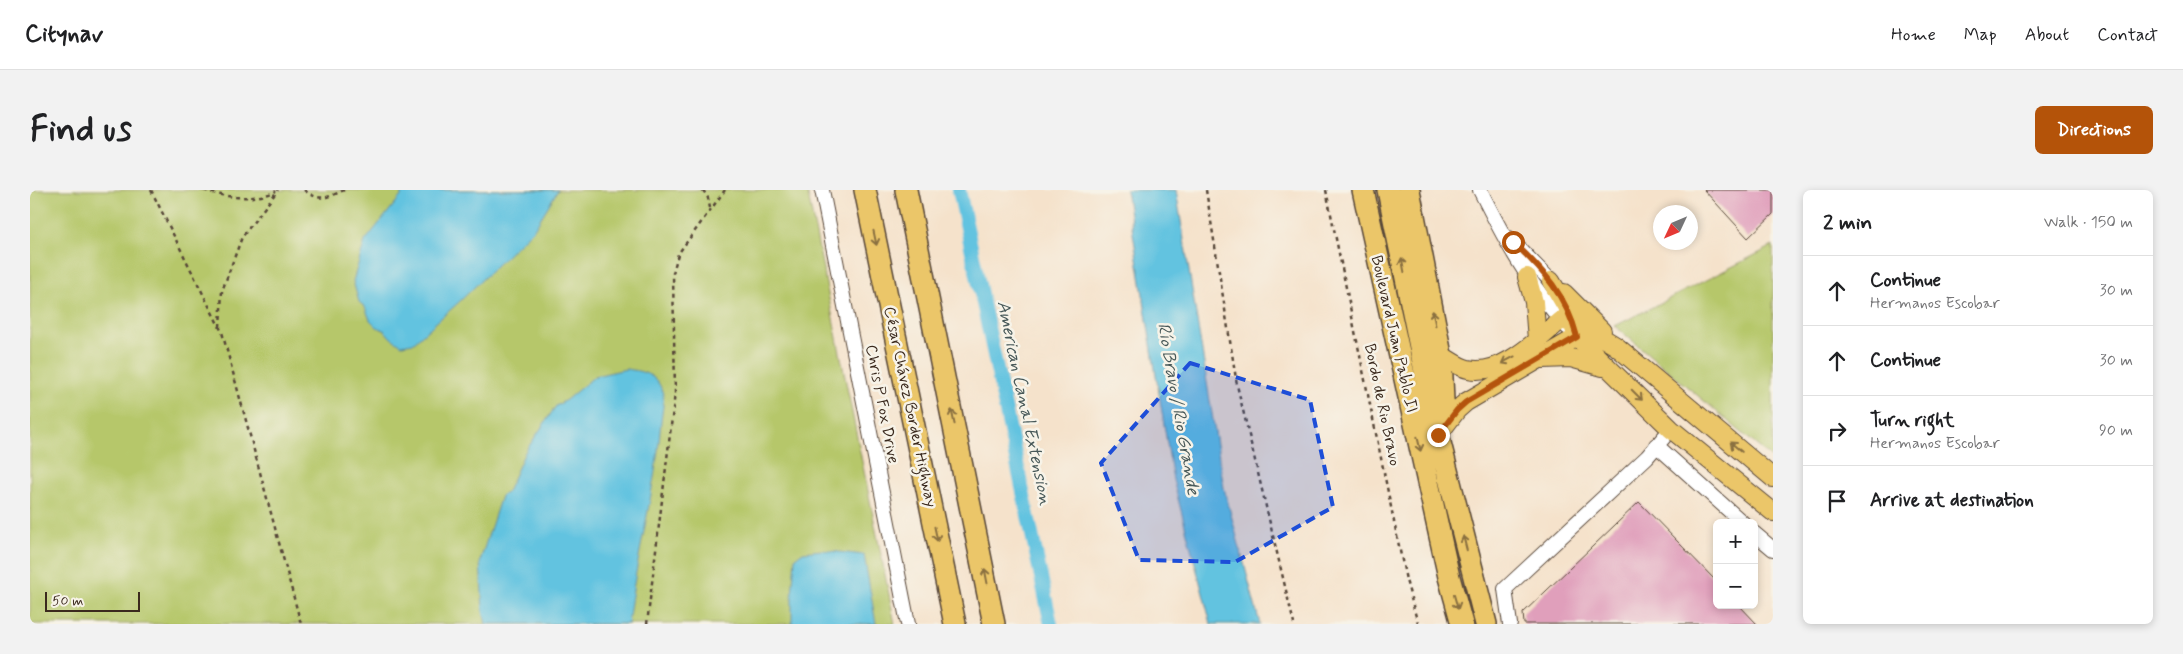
<!DOCTYPE html>
<meta charset="utf-8">
<style>
body{margin:0;font-family:Mynerve,sans-serif;background:#f2f2f2;color:#202124}
.controls{position:absolute;right:15px;bottom:15px;display:grid;overflow:hidden;border-radius:8px;box-shadow:0 2px 8px #0003}
.controls button{width:45px;height:45px;display:grid;place-items:center;padding:0;border:0;border-bottom:1px solid #e0e0e0;background:#fff;color:#202124;font:25px sans-serif}
.compass{position:absolute;left:1623px;top:15px;width:45px;height:45px;border-radius:50%;background:#fff;box-shadow:0 2px 8px #0003;rotate:226deg}
.scale{position:absolute;left:15px;bottom:12px;width:95px;box-sizing:border-box;padding-left:5px;border:2px solid #3b2a1e;border-top:0;font-size:14px;line-height:18px;white-space:nowrap;color:#3b2a1e;-webkit-text-stroke:4px #f7f3e8;paint-order:stroke}
.stop{position:absolute;width:15px;height:15px;margin:-11px;border:4px solid #b45309;border-radius:50%;background:#fff}
.stop.end{background:#b45309;border-color:#fff;box-shadow:0 1px 5px #0008}
.list{margin:0;padding:0;list-style:none}
h2{display:flex;justify-content:space-between;align-items:center;height:65px;margin:0;padding:0 20px;font-size:21px}
h2 small{font-size:16px;font-weight:400;color:#757577}
.list li{display:grid;grid-template-columns:32px 1fr auto;gap:15px;align-items:center;box-sizing:border-box;height:70px;padding:0 20px;border-top:1px solid #e0e0e0}
.list b{display:block;font-size:19px;white-space:nowrap}
.list p{margin:0;font-size:16px;white-space:nowrap;color:#757577}
.list em{font-size:16px;font-style:normal;color:#757577}
.icon{flex:none;width:28px;height:28px;fill:none;stroke:currentColor;stroke-width:2;stroke-linecap:round;stroke-linejoin:round}
.map{position:relative;flex:none;width:1743px;height:434px;overflow:hidden;border-radius:8px}
header{display:flex;align-items:center;gap:30px;box-sizing:border-box;height:70px;padding:0 25px;background:#fff;border-bottom:1px solid #e0e0e0}
header strong{font-size:24px}
nav{display:flex;gap:28px;margin-inline-start:auto;font-size:18px}
.intro{display:flex;align-items:center;justify-content:space-between;box-sizing:border-box;height:120px;padding:0 30px}
h1{margin:0;font-size:35px}
.button{padding:12px 22px;border-radius:8px;background:#b45309;color:#fff;font-size:18px;font-weight:700}
main{display:flex;gap:30px;padding:0 30px}
aside{flex:1;background:#fff;border-radius:8px;box-shadow:0 2px 8px #0003}
.map>svg:first-child{display:block}
.green{fill:#b6c76a;stroke:#787844}
.water{fill:#62c3e0;stroke:#4e767f}
.lines{fill:none;stroke-linecap:round;stroke-linejoin:round}
.canal{stroke:#62c3e0;stroke-width:14}
.building{fill:#e09fbb}
.minor-casing{stroke:#574638;stroke-width:16}
.major-casing{stroke:#574638;stroke-width:20}
.highway-casing{stroke:#574638;stroke-width:24}
.path{stroke:#574638;stroke-width:2.5;stroke-dasharray:4 4;stroke-linecap:butt}
.minor{stroke:#fff;stroke-width:14}
.major{stroke:#ebc669;stroke-width:18}
.highway{stroke:#ebc669;stroke-width:21}
.oneway{stroke:#8a7040}
.route{stroke:#b45309;stroke-width:6}
.marked{fill:#1d4ed8;fill-opacity:0.2;stroke:#1d4ed8;stroke-width:4;stroke-dasharray:10 6;stroke-linejoin:round}
.labels{text-anchor:middle;dominant-baseline:central;stroke-width:5;stroke-linejoin:round;paint-order:stroke}
.street-label{font-size:16px;fill:#3b2a1e;stroke:#f7f3e8}
.water-label{font-size:18px;font-style:italic;fill:#475858;stroke:#f7f3e8}
</style>
<header>
<strong>Citynav</strong>
<nav><a>Home</a><a>Map</a><a>About</a><a>Contact</a></nav>
</header>
<div class="intro"><h1>Find us</h1><a class="button">Directions</a></div>
<main>
<div class="map">
<svg width="1743" height="434" viewBox="0 0 1743 434">
<rect width="100%" height="100%" fill="#f7f3e8"/>
<filter id="ink" filterUnits="userSpaceOnUse"><feTurbulence type="fractalNoise" baseFrequency=".02" numOctaves="2"/><feDisplacementMap in="SourceGraphic" scale="10" xChannelSelector="R" yChannelSelector="G"/><feConvolveMatrix kernelMatrix="1 2 1 2 8 2 1 2 1" color-interpolation-filters="sRGB"/></filter>
<filter id="wash" filterUnits="userSpaceOnUse"><feTurbulence type="fractalNoise" baseFrequency=".0096" numOctaves="4" result="noise"/><feDisplacementMap in="SourceGraphic" scale="20" xChannelSelector="R" yChannelSelector="G"/><feGaussianBlur stdDeviation="1.12" result="paint"/><feColorMatrix in="noise" values="0 0 0 0 0 0 0 0 0 0 0 0 0 0 0 0 0 1.4 0 .05"/><feComposite in="paint" operator="in"/></filter>
<g filter="url(#wash)">
<rect width="100%" height="100%" fill="#f5e2cb"/>
<!-- green -->
<path class="green" d="M0 0H777L865 434H0Z
M1743 56V269L1585 136Z"/>
<!-- water -->
<path class="water" d="M371 0H528L504 39 428 113 383 153 372 155 361 148 355 141 347 137 340 130 335 117 329 112 323 91 335 51 371 6Z
M1096 0H1146L1194 298 1230 434H1181L1143 290Z
M596 179C610 181 625 183 631 198 636 209 632 220 631 231 626 300 606 366 598 434H456L453 421 450 371 471 306 477 302 495 262 526 216 536 210 565 186Z
M792 360 834 365 846 434H762V406L765 368 773 362Z"/>
<g class="lines">
<!-- canal -->
<path class="canal" d="M929 0 1021 434"/>
</g>
<g id="blocks">
<!-- building -->
<path class="building" d="M1674 0H1743V24L1718 48Z
M1609 312 1687 392V415H1709L1727 434H1494L1493 423Z"/>
</g>
</g>
<g filter="url(#ink)">
<use href="#blocks" fill-opacity="0" stroke="#574638" stroke-width="1"/>
<g class="lines">
<defs>
<path id="minor" d="M792 0 878 434
M1450 0C1475 50 1500 97 1538 138
M1479 48 1521 91
M1626 255 1713 333
M1724 343 1743 359
M1480 434 1475 399 1617 267 1641 239"/>
<path id="major" d="M1497 87 1504 112 1507 150
M1521 91 1537 118 1547 147 1641 239 1743 322
M1534 103 1572 141
M1411 165C1420 170 1428 177 1438 179 1471 187 1508 149 1531 130L1553 136 1586 156 1743 288
M1513 169 1541 168 1573 177
M1408 245 1427 220 1436 212 1547 147"/>
<path id="highway" d="M835 0 925 434
M876 0 964 434
M1333 0 1419 387 1432 434
M1358 0 1408 245 1456 434
M1379 0 1411 165 1413 211 1408 222 1403 225"/>
</defs>
<!-- minor casing -->
<use href="#minor" class="minor-casing"/>
<!-- major casing -->
<use href="#major" class="major-casing"/>
<!-- highway casing -->
<use href="#highway" class="highway-casing"/>
<!-- path -->
<path class="path" d="M121 0 192 142 271 434
M174 0C194 8 227 11 246 1
M274 0C290 12 297 8 314 0
M673 0 678 8 680 18
M1176 0 1207 195 1264 434
M1296 0 1376 390 1388 434
M190 137 192 101 212 47 248 0
M617 434 645 203 643 83 648 64 695 0"/>
<!-- minor -->
<use href="#minor" class="minor"/>
<!-- major -->
<use href="#major" class="major"/>
<!-- highway -->
<use href="#highway" class="highway"/>
</g>
<!-- one-way arrows -->
<defs><path id="oneway-shaft" d="M-6 0H5M1.5-3L5.5 0L1.5 3" fill="none" stroke-width="1.6" stroke-linecap="round" stroke-linejoin="round" transform="scale(1.25)"/></defs>
<g class="oneway">
<use href="#oneway-shaft" transform="translate(845 48) rotate(78)"/>
<use href="#oneway-shaft" transform="translate(1373 75) rotate(-101)"/>
<use href="#oneway-shaft" transform="translate(1404 128) rotate(-101)"/>
<use href="#oneway-shaft" transform="translate(1478 170) rotate(152)"/>
<use href="#oneway-shaft" transform="translate(1607 205) rotate(45)"/>
<use href="#oneway-shaft" transform="translate(923 227) rotate(-102)"/>
<use href="#oneway-shaft" transform="translate(1389 254) rotate(77)"/>
<use href="#oneway-shaft" transform="translate(1706 257) rotate(-140)"/>
<use href="#oneway-shaft" transform="translate(906 344) rotate(78)"/>
<use href="#oneway-shaft" transform="translate(1435 353) rotate(-104)"/>
<use href="#oneway-shaft" transform="translate(956 386) rotate(-101)"/>
<use href="#oneway-shaft" transform="translate(1426 412) rotate(74)"/>
</g>
</g>
<g class="lines" filter="url(#ink)">
<!-- route -->
<path class="route" d="M1408 245 1427 220 1436 212 1547 147C1536 105 1514 81 1483 52"/>
</g>
<!-- marked area -->
<path class="marked" d="M1160 173 1280 210 1303 317 1205 372 1109 370 1071 273Z"/>
<g class="labels">
<!-- street labels -->
<g class="street-label">
<text transform="translate(1364 144) rotate(77)">Boulevard Juan Pablo II</text>
<text transform="translate(852 214) rotate(79)">Chris P Fox Drive</text>
<text transform="translate(1352 215) rotate(78)">Bordo de Rio Bravo</text>
<text transform="translate(880 217) rotate(78)">César Chávez Border Highway</text>
</g>
<!-- water labels -->
<g class="water-label">
<text transform="translate(994 213) rotate(78)">American Canal Extension</text>
<text transform="translate(1148 219) rotate(80)">Río Bravo / Rio Grande</text>
</g>
</g>
</svg>
<div class="controls">
<button>+</button>
<button>−</button>
</div>
<svg class="compass" viewBox="-18 -18 36 36"><path d="M0-13l5 13h-10z" fill="#e53935"/><path d="M0 13l5-13h-10z" fill="#757577"/></svg>
<div class="scale">50 m</div>
<div class="stop" style="left:1483px;top:52px"></div>
<div class="stop end" style="left:1408px;top:245px"></div>
</div>
<aside>
<h2>2 min<small>Walk · 150 m</small></h2>
<ul class="list">
<li><svg class="icon" aria-label="ahead" viewBox="0 0 24 24"><path d="M12 20V5M6 11l6-6 6 6"/></svg><div><b>Continue</b><p>Hermanos Escobar</p></div><em>30 m</em></li>
<li><svg class="icon" aria-label="ahead" viewBox="0 0 24 24"><path d="M12 20V5M6 11l6-6 6 6"/></svg><div><b>Continue</b></div><em>30 m</em></li>
<li><svg class="icon" aria-label="right" viewBox="0 0 24 24"><path d="M7 20v-9h11M14 6l5 5-5 5"/></svg><div><b>Turn right</b><p>Hermanos Escobar</p></div><em>90 m</em></li>
<li><svg class="icon" aria-label="arrive" viewBox="0 0 24 24"><path d="M6 21V4h12l-3 4 3 4H6"/></svg><div><b>Arrive at destination</b></div></li>
</ul>
</aside>
</main>
